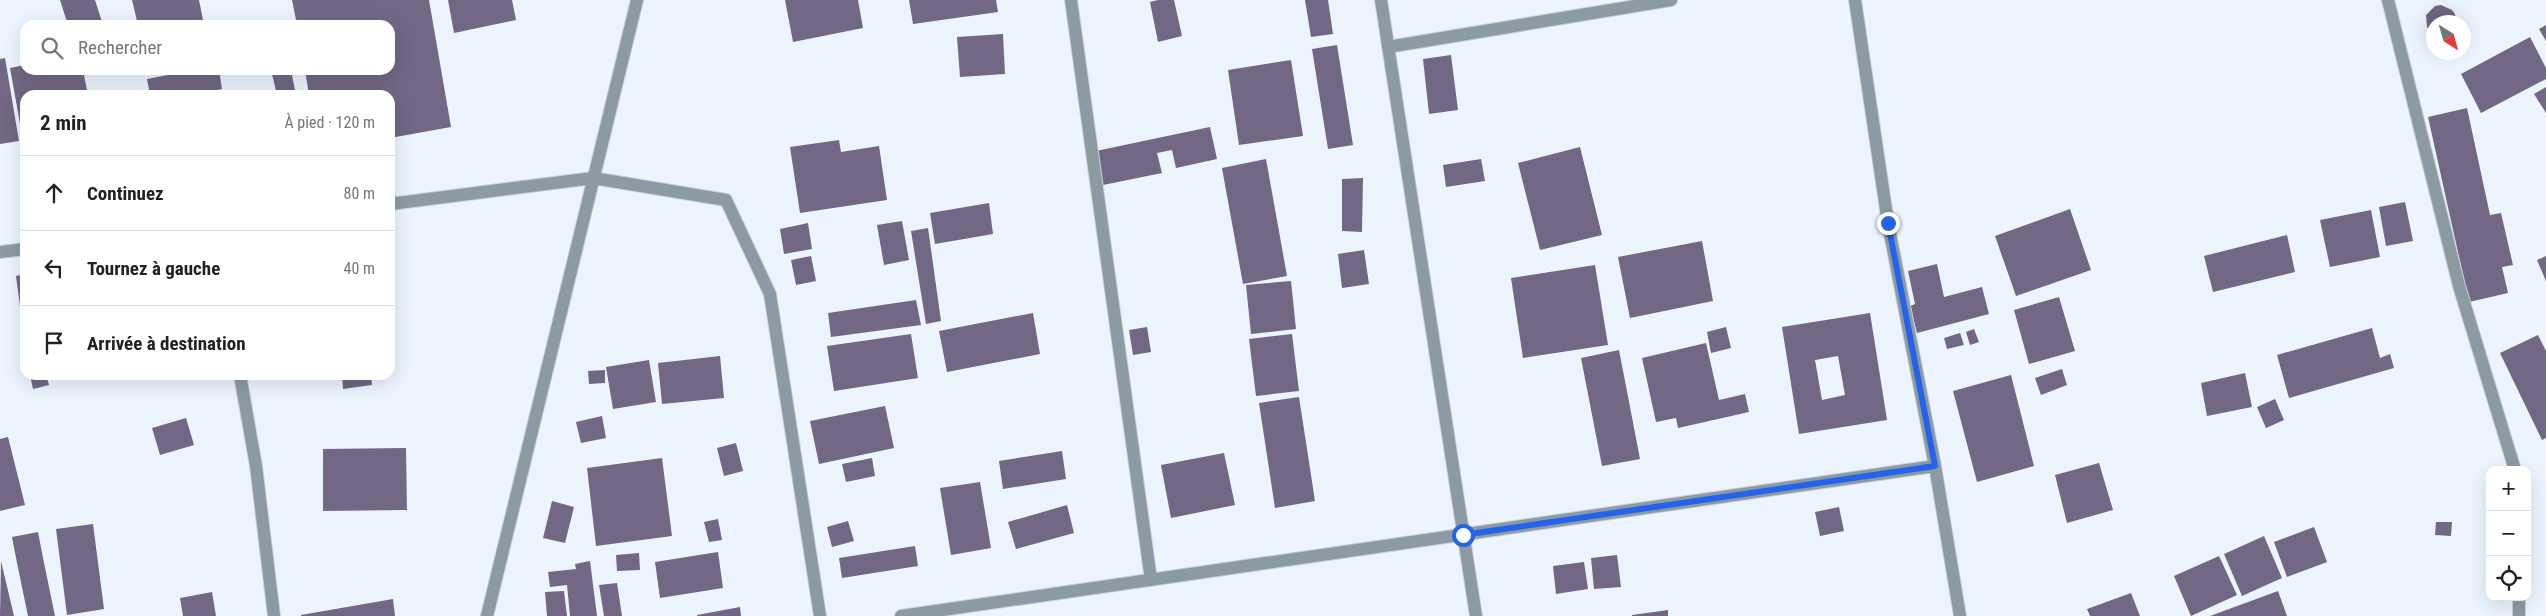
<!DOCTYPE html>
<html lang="fr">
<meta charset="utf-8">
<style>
body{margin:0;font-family:"Roboto Condensed",sans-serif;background:#f2f2f2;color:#202124}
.controls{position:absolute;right:15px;bottom:15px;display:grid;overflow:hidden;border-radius:10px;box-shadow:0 5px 20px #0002}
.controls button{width:45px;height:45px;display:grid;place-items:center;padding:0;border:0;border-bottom:1px solid #e0e0e0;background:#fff;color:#202124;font:25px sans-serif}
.compass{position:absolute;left:2426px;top:15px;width:45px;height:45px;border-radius:50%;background:#fff;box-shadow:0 5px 20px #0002;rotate:143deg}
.stop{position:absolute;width:15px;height:15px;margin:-11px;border:4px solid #2563eb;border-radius:50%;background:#fff}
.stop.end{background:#2563eb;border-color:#fff;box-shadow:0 1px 5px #0008}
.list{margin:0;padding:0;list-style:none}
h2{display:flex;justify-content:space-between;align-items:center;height:65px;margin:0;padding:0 20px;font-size:21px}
h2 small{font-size:16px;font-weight:400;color:#757577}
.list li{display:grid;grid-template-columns:32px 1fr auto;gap:15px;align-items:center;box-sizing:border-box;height:75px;padding:0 20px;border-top:1px solid #e0e0e0}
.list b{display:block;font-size:19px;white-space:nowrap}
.list em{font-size:16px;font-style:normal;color:#757577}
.icon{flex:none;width:28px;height:28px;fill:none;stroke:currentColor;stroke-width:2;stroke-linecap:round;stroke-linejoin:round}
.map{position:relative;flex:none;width:2546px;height:616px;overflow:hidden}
.search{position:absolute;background:#fff;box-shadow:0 5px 20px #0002;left:20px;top:20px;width:375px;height:55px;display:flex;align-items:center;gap:12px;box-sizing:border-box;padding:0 18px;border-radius:15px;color:#757577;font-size:19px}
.panel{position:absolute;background:#fff;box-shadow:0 5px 20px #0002;left:20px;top:90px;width:375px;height:290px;border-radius:15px}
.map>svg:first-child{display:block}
.building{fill:#726784;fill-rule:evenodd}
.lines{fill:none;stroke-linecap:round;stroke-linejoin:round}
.minor-casing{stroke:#c9d0d8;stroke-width:14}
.minor{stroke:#8c9ba2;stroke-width:12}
.route{stroke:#2563eb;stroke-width:6}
</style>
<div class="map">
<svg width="2546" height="616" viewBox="0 0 2546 616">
<rect width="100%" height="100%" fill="#ecf4fd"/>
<!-- building -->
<path class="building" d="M60 0H95L103 25H68Z
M132 0H199L204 25H138Z
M292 0H429L451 127 390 138V95H309L305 70H390V25H297Z
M448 0H512L516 20 454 33Z
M785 0H858L863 28 793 42Z
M909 0H996L998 12 913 24Z
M1158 0H1174L1182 36 1158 42 1150 2Z
M1305 0H1328L1333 34 1311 37Z
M2441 5 2452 10 2455 14 2456 22H2434V34L2427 27 2426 15 2435 6Z
M2546 25V41L2539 29Z
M1003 34 1005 74 960 77 957 37Z
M2530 37 2546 68V79L2481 113 2461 74Z
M1337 45 1353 145 1328 149 1312 49Z
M1451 55 1458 110 1429 114 1423 59Z
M5 58 19 141 0 144V59Z
M1291 60 1303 136 1239 145 1228 70Z
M25 65V70H83L88 95H25L23 140 10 68Z
M194 70H219L222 89 197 95H150L147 79Z
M271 70H291L296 95H277Z
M2546 87V113L2534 94Z
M2467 108 2490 215 2501 213 2513 265 2502 267 2508 293 2469 302 2428 117Z
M1210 127 1217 159 1176 168 1172 150 1157 153 1162 173 1103 185 1096 151Z
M839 140 841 152 879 146 887 200 800 213 790 147Z
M1580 147 1602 235 1540 250 1518 163Z
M1266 159 1287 276 1243 284 1222 168Z
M1481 159 1485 181 1446 187 1443 165Z
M1363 178 1362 232 1342 231V179Z
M2405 202 2413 241 2386 246 2379 207Z
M989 203 993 234 935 244 930 213Z
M2070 209 2091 270 2016 296 1995 236Z
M2371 210 2380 257 2330 267 2320 220Z
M902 221 909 260 884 265 877 225Z
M808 223 812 249 784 254 780 229Z
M928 228 941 321 926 324 911 231Z
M2287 235 2295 272 2213 292 2204 256Z
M1702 241 1713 301 1630 318 1618 257Z
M1364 250 1369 284 1342 288 1338 254Z
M811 256 816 281 796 285 791 260Z
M2546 256V281L2537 260Z
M1937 264 1944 297 1982 287 1989 314 1917 333 1910 306 1915 304 1908 271Z
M1595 265 1608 345 1523 358 1511 278Z
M25 274V336H24L16 276Z
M1291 281 1296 329 1251 334 1246 285Z
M2059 297 2075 351 2029 364 2014 310Z
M916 300 921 325 831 337 828 313Z
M1033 313 1040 354 947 372 939 331Z
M1870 313 1887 420 1799 434 1782 327ZM1838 356 1845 395 1822 400 1815 360Z
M1147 327 1151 352 1133 355 1129 330Z
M1726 327 1731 348 1711 353 1707 332Z
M2372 328 2380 358 2390 354 2394 368 2289 398 2277 355Z
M1974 329 1979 342 1970 345 1966 332Z
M1960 333 1964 345 1947 349 1944 338Z
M911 334 918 378 834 391 827 346Z
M1292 334 1299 391 1256 396 1249 339Z
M2538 335 2546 351V438L2542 440 2500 353Z
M1706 343 1719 400 1745 394 1749 412 1678 428 1676 418 1656 422 1642 358Z
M1619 350 1640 459 1602 466 1581 358Z
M720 356 724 398 662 404 658 363Z
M649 360 656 402 613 409 606 367Z
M2062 369 2067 385 2041 395 2035 378Z
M605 370V383L589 384 588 371Z
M2245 373 2252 407 2207 416 2201 383Z
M30 375H46L49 385 33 389Z
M342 375H371L372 385 343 389Z
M2011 375 2034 466 1977 482 1953 391Z
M1299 397 1315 501 1275 508 1259 403Z
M2275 399 2284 420 2266 428 2257 407Z
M885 406 894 448 819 464 810 421Z
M602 416 606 438 581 443 576 422Z
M186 418 194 445 160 455 152 428Z
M8 437 25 505 0 511V439Z
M736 443 743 471 724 476 717 448Z
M406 448 407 510 323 511V449Z
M1062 451 1066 479 1003 489 999 461Z
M1224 453 1235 505 1171 518 1161 465Z
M662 458 672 536 596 546 587 468Z
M872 458 875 476 846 482 842 464Z
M2099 463 2113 510 2067 523 2055 475Z
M980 482 991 548 951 555 940 488Z
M552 501 574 507 565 543 543 538Z
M1067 505 1074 533 1016 549 1008 522Z
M1839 507 1844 531 1820 536 1815 512Z
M718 519 722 540 709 542 704 522Z
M848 521 854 541 832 547 827 527Z
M2436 522H2452L2451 536 2435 535Z
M93 524 104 609 67 615 56 529Z
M2314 527 2327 562 2287 577 2274 542Z
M38 532 43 558 55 616H28L17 563 12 537Z
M2264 536 2282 578 2242 596 2224 554Z
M915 546 918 566 842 578 839 558Z
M718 552 723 588 660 598 655 562Z
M639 553 640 570 617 571 616 555Z
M1617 555 1621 587 1594 589 1591 558Z
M2219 556 2237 595 2191 616 2174 576Z
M1 561 14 616H0Z
M590 561 597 616H570L567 585 550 587 548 572 576 569 575 564Z
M1584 562 1588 589 1556 594 1553 566Z
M617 583 622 616H604L599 585Z
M564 591 567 616H547L545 592Z
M2278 591 2287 616H2210Z
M212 592 216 616H183L180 598Z
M2131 593 2140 616H2090L2087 609Z
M393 599 395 616H301V615Z
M740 607 741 616H697V615Z
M1668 610V616H1632V615Z"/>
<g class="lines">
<defs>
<path id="minor" d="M1071 0 1151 580
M1381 0 1476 616
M1855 0 1888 223 1935 466 1960 616
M2388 0 2459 286 2515 470
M1388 47 1671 0
M390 204 593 178 726 200 770 294 820 616
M0 252 25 249
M240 375 256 466 274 616
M2519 597V616
M487 616 637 0
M901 616 1935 466"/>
</defs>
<!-- minor casing -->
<use href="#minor" class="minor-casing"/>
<!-- minor -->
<use href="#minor" class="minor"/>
</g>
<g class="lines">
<!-- route -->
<path class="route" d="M1463 535 1935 466 1888 223"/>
</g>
</svg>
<div class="controls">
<button>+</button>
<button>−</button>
<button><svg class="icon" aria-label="locate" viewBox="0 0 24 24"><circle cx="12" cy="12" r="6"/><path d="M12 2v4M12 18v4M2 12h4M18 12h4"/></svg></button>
</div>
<svg class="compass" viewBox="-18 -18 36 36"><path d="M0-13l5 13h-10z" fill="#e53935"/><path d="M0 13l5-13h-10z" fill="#757577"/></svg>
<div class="stop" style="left:1463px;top:535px"></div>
<div class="stop end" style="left:1888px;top:223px"></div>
<div class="search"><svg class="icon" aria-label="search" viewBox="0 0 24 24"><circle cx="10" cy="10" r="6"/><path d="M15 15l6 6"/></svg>Rechercher</div>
<section class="panel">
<h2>2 min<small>À pied · 120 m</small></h2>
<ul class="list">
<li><svg class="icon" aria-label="ahead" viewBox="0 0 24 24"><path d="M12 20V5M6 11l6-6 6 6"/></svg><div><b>Continuez</b></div><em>80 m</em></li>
<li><svg class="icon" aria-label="left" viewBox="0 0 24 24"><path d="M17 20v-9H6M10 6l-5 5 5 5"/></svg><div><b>Tournez à gauche</b></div><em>40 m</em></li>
<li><svg class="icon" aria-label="arrive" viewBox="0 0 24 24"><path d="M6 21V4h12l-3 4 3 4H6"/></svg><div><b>Arrivée à destination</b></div></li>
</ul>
</section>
</div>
